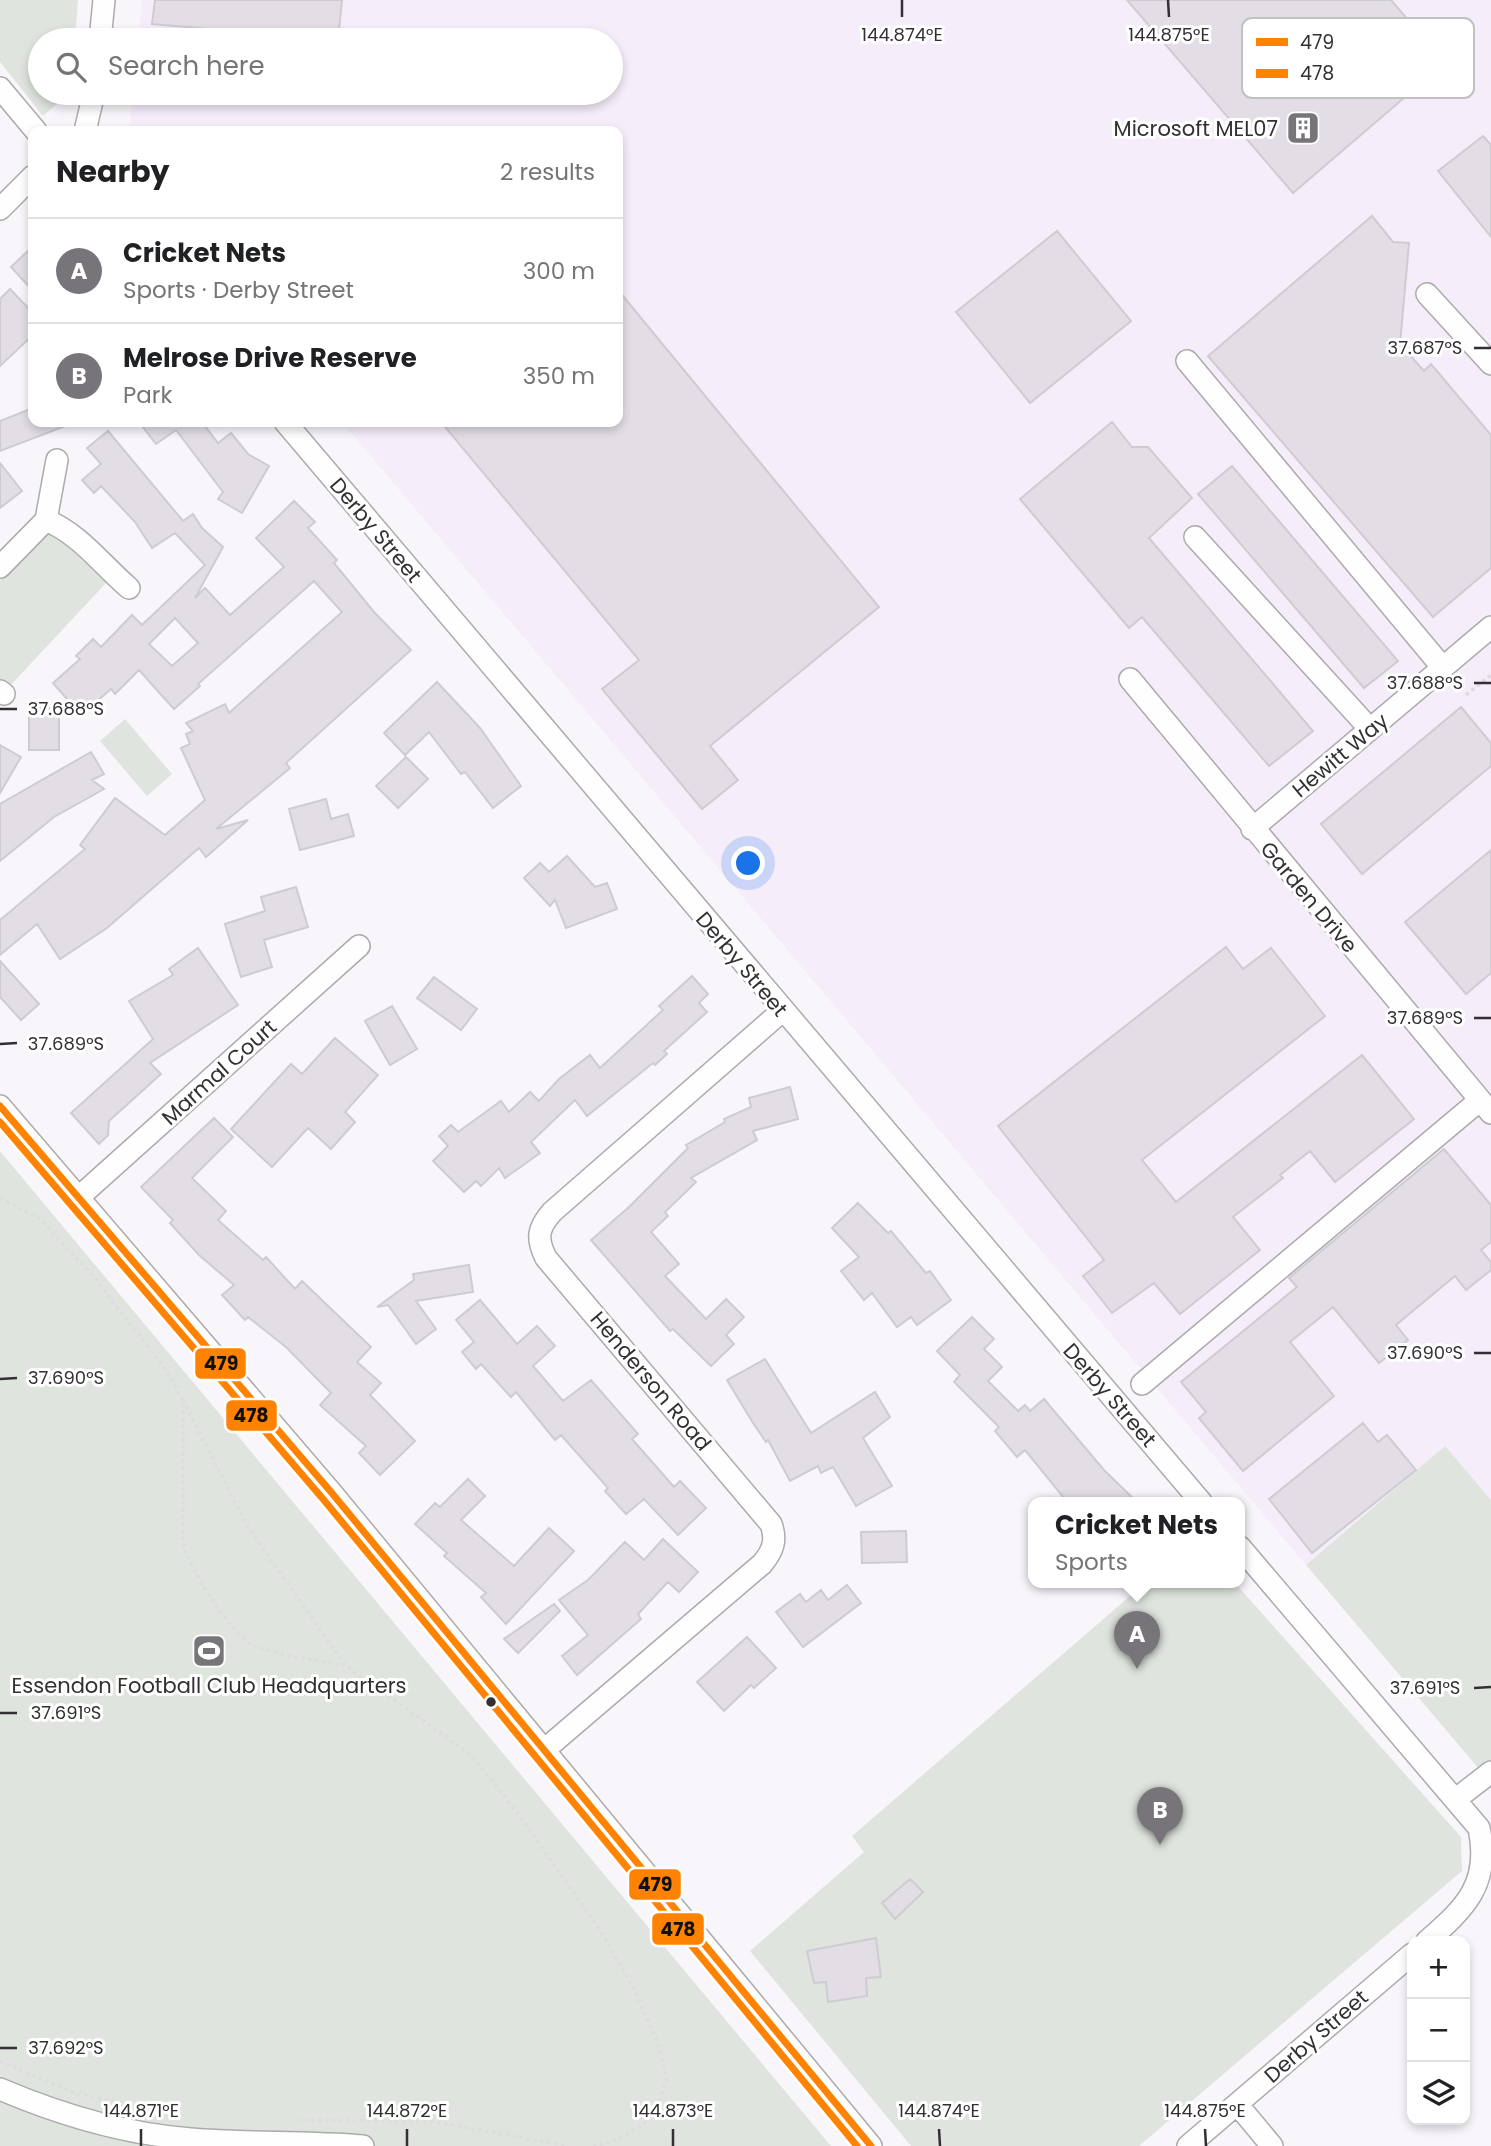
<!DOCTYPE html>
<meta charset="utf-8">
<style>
body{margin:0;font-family:Poppins,sans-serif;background:#f6f6f6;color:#202124}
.controls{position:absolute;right:21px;bottom:21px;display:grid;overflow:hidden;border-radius:14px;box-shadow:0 4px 10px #0003}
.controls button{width:63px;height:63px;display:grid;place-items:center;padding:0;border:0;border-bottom:2px solid #e0e0e0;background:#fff;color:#202124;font:35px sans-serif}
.you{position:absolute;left:749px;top:864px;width:24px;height:24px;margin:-18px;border:5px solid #fff;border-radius:50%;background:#1a73e8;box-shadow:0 0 0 10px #1a73e833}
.badge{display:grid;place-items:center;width:46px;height:46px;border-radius:50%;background:#78757a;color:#fff;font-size:23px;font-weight:700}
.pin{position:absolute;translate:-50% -58px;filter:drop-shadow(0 2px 4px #0008)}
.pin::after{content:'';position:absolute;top:37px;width:24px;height:21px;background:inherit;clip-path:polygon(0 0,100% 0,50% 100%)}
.popup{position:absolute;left:1028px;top:1497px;width:217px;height:91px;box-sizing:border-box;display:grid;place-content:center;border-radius:14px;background:#fff;filter:drop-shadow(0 2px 5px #0005);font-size:23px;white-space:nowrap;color:#757577}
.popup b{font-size:26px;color:#202124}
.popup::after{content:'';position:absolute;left:50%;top:100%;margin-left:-14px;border:14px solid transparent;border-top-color:#fff}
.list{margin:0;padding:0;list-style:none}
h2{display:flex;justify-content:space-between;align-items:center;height:91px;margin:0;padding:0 28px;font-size:30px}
h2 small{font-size:23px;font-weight:400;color:#757577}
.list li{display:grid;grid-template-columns:46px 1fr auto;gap:21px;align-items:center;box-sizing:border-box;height:105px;padding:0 28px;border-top:2px solid #e0e0e0}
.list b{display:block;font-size:26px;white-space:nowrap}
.list p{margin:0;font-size:23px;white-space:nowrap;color:#757577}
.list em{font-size:23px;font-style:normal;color:#757577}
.icon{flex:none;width:38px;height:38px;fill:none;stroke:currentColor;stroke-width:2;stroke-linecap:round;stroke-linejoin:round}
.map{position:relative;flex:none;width:1491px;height:2146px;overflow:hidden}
.search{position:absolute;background:#fff;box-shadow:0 4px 10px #0003;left:28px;top:28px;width:595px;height:77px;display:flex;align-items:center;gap:18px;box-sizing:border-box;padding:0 24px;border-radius:38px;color:#757577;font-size:26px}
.panel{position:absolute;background:#fff;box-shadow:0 4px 10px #0003;left:28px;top:126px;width:595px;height:301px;border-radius:14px}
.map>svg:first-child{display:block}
.built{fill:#f6edfa}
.green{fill:#dfe5de}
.building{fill:#e3dee6;stroke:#cfccd1;stroke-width:2;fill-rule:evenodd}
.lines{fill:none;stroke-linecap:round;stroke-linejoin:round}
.minor-casing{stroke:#acaaad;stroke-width:24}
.path{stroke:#dddcde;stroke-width:3.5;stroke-dasharray:3.5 3.5;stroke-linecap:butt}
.minor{stroke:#fefefe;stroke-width:21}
.bus-1-casing{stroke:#fff;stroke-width:12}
.bus-2-casing{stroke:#fff;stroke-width:12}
.bus-1{stroke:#ff8200;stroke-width:7}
.bus-2{stroke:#ff8200;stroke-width:7}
.ticks{fill:none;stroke:#332f34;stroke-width:2.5}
.bus-dot{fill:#332f34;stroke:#fff;stroke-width:2.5}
.labels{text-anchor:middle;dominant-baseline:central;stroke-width:6;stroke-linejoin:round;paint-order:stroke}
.poi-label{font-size:21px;fill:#332f34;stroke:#fff;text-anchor:end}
.street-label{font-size:21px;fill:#332f34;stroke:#fff}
.key{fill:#fff;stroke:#c2c1c2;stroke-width:2}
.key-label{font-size:19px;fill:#332f34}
.ticks-label{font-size:18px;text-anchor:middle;fill:#332f34;stroke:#fff;stroke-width:6;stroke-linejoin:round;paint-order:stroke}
.line-badge{stroke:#fff;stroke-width:2.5}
.pale-badge-label{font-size:19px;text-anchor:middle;font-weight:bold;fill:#111}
</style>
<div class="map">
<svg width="1491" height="2146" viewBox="0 0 1491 2146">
<rect width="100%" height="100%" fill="#f9f6fb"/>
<!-- built -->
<path class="built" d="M142 0H1491V1500L1445 1447 1306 1565 342 422H618V131H129L133 93H611V40H138Z"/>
<!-- green -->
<path class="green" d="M0 0H78L75 40H40V93H70L43 116 0 62Z
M54 534 73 541 107 582 9 687 0 680V580L43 536Z
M125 719 172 774 147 796 100 741Z
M0 1151 831 2146H0Z
M1445 1446 1491 1500V1783L1306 1565Z
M1145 1583H1235L1461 1837 1462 1871 1139 2146H911L750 1951 864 1852 852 1836Z"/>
<!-- building -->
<path class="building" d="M155 0H342L338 40 152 24Z
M1127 0H1391L1445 63 1293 193Z
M1483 136 1491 145V237L1438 171Z
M1372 216 1393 242 1409 243 1400 344 1424 371 1431 364 1491 435V568L1433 617 1208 356Z
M1057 231 1131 321 1030 403 956 312Z
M33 246V291L11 267Z
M10 289 33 313V335L0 366V299Z
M618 290 879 607 710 746 738 780 702 809 602 689 639 660 441 422H618Z
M33 408V422L73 423 0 451V421Z
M139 422H202L218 443 231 433 248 454 269 466 242 513 218 499 223 492 176 430 156 444Z
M1112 422 1132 447H1148L1192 498 1149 538 1313 731 1269 766 1142 617 1129 628 1020 499Z
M108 431 183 521 193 514 202 528 223 547 195 598 205 588 230 615 284 567 256 538 294 501 315 522 308 528 337 560 334 563 374 612 411 650 286 763 290 768 216 829 248 820 206 857 199 848 107 928 60 959 37 924 0 955V920L85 849 80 845 115 798 165 835 205 800 181 748 190 744 186 734 193 731 186 723 225 704 229 713 342 612 314 581 198 684 200 686 174 709 139 670 115 694 111 689 81 715 53 683 80 659 76 656 93 639 101 647 132 615 142 625 205 565 175 533 152 548 135 522 101 486 94 493 82 480 101 464 87 448ZM175 618 198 643 172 666 149 644Z
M0 463 22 491 0 508Z
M1232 466 1398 661 1364 688 1198 494Z
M437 682 480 728 521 786 493 808 465 772 461 774 429 732 405 755 384 733Z
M1461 707 1491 743V766L1362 874 1321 824Z
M29 708H59V750H29Z
M0 745 21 757 0 793Z
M91 752 104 774 92 780 104 789 54 817 0 861V804Z
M406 757 428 779 398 808 376 786Z
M326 799 331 819 348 814 354 836 300 850 289 809Z
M1491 850V973L1466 994 1405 922Z
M567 856 595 887 607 883 617 909 566 928 555 900 550 906 524 878 540 863 549 872Z
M296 887 308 927 264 940 272 967 241 977 225 924 265 911 261 897Z
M1226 947 1243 969 1271 948 1325 1016 1142 1160 1176 1202 1362 1055 1414 1119 1335 1182 1310 1151 1280 1175 1283 1178 1233 1217 1260 1250 1180 1314 1154 1283 1112 1313 1083 1276 1104 1260 998 1126Z
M198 948 238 1005 150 1063 161 1074 109 1121 108 1135 99 1144 71 1113 153 1039 129 1001 173 975 169 969Z
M0 961 39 1004 21 1020 0 997Z
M692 976 708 994 699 1003 707 1012 664 1051 667 1054 655 1065 653 1063 587 1116 575 1100 531 1142 540 1153 505 1178 499 1168 481 1186 476 1181 464 1192 433 1161 448 1146 439 1136 451 1125 458 1132 501 1101 509 1112 530 1092 539 1101 559 1079 590 1055 600 1068 663 1010 659 1006Z
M434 977 477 1009 461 1030 417 998Z
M392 1006 417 1049 390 1065 365 1021Z
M335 1038 378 1075 345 1112 355 1122 331 1149 308 1128 272 1167 231 1129 291 1064 302 1074Z
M790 1087 798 1119 753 1131 757 1140 691 1178 696 1182 665 1212 668 1216 651 1232 679 1264 665 1276 706 1319 726 1299 744 1317 726 1335 734 1344 711 1366 673 1329 670 1331 591 1240 629 1207 688 1148 686 1145 725 1122 724 1119 751 1107 749 1098Z
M214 1118 233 1137 192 1178 226 1211 218 1220 263 1260 266 1257 295 1289 302 1281 371 1347 357 1362 381 1383 370 1395 415 1441 380 1475 359 1453 366 1446 320 1405 331 1393 286 1347 248 1317 245 1320 222 1295 234 1285 199 1255 170 1223 173 1220 141 1187Z
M1444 1149 1491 1205V1242L1481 1250 1491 1262V1270L1466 1290 1455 1276 1396 1325 1408 1340 1379 1363 1333 1307 1290 1342 1334 1396 1243 1471 1199 1418 1206 1412 1181 1382 1297 1287 1289 1278Z
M858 1203 888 1233 891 1231 926 1273 930 1271 951 1300 917 1325 911 1317 897 1327 872 1293 864 1300 841 1271 859 1257 832 1228Z
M469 1265 473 1292 416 1301 436 1329 416 1344 388 1305 377 1307 414 1280 413 1274Z
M480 1300 517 1344 537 1326 555 1346 533 1366 563 1401 591 1380 638 1434 632 1439 674 1487 680 1481 706 1508 678 1535 644 1499 626 1514 605 1491 608 1488 561 1435 555 1440 516 1392 511 1397 481 1364 476 1369 462 1352 474 1342 456 1320Z
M972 1317 994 1339 984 1349 1002 1367 988 1381 1018 1411 1025 1405 1030 1411 1044 1399 1104 1470 1138 1503H1068L1025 1450 1017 1457 995 1431 999 1427 954 1382 960 1375 937 1351Z
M765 1359 811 1433 875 1392 890 1417 863 1438 892 1486 856 1506 833 1467 821 1473 818 1466 790 1481 768 1440 766 1442 753 1423 727 1380Z
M1363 1423 1378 1442 1387 1435 1416 1470 1312 1553 1269 1499Z
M468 1479 485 1496 461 1520 514 1566 549 1528 574 1551 506 1624 481 1597 486 1593 444 1556 447 1553 415 1524 435 1503 440 1507Z
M906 1531 907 1562 862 1563 861 1532Z
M663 1539 698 1572 679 1592 668 1582 638 1614 641 1619 577 1675 562 1656 588 1635 559 1600 588 1580 625 1542 644 1560Z
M847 1585 861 1603 803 1647 776 1612 800 1594 806 1602 821 1590 828 1600Z
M554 1604 560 1611 518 1653 504 1639Z
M747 1637 776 1668 754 1688 751 1685 724 1711 697 1682Z
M910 1879 923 1892 895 1919 882 1903Z
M876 1938 881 1977 866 1978 867 1996 828 2002 826 1982 814 1983 807 1951Z"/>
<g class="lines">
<defs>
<path id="minor" d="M100 40 104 0
M0 88 36 131
M85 131 94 93
M0 209 33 176
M1427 294 1491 364
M1187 361 1443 668
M285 422 1202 1503
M46 520C81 535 101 564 129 588
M1195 537 1370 729
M0 567 46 520 57 460
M1130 679 1491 1113
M0 691 4 694
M1252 829 1491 627
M0 1106 331 1492 871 2146
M79 1197 359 946
M1142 1384 1480 1100
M1240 1547 1479 1828C1491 1884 1465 1908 1427 1941
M543 1751 762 1564C773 1551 777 1540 771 1524L546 1258C536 1238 538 1228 552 1212L782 1011
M1456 1799 1491 1772
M0 2089C61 2115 124 2134 191 2139 248 2144 305 2141 363 2146
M1237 2104 1272 2146
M1188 2146 1412 1954"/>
</defs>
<!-- minor casing -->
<use href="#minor" class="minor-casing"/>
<!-- path -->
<path class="path" d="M1466 695 1491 675
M0 1198 40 1219 94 1277 166 1370 183 1400V1544C190 1569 230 1634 253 1645 280 1657 315 1659 343 1665
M183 1400 246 1524 345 1665 471 1755 515 1810 600 1930 635 1991 658 2044 667 2078 658 2106 644 2124 612 2142 591 2146
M0 2061 72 2092 164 2113
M297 2120 430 2121 567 2146"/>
<!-- minor -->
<use href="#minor" class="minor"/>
<defs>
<path id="bus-1" d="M0 1106 331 1492 871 2146"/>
<path id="bus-2" d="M0 1122 323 1499 857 2146"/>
</defs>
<!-- bus-1 casing -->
<use href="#bus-1" class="bus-1-casing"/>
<!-- bus-2 casing -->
<use href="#bus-2" class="bus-2-casing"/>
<!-- bus-1 -->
<use href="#bus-1" class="bus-1"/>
<!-- bus-2 -->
<use href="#bus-2" class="bus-2"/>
</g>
<!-- ticks -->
<path class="ticks" d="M902 0V17M1168 0 1169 17M1474 348H1491M1474 683H1491M0 709H17M1474 1018H1491M0 1044 17 1043M1474 1353H1491M0 1379 17 1378M1474 1688 1491 1687M0 1713H17M0 2048H17M141 2129V2146M407 2129V2146M673 2129V2146M939 2129 940 2146M1205 2129 1206 2146"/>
<!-- icons -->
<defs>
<symbol id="building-square" viewBox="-11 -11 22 22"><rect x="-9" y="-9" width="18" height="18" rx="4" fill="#78757a" stroke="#fff"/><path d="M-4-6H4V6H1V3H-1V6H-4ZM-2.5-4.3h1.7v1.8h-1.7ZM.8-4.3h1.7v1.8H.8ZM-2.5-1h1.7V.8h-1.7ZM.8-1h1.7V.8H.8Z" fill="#fff"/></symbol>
<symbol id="stadium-square" viewBox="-11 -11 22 22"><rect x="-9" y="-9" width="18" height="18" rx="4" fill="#78757a" stroke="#fff"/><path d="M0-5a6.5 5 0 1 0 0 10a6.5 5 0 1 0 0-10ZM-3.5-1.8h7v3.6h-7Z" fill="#fff"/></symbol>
</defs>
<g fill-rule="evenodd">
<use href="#building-square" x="1284" y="109" width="38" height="38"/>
<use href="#stadium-square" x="190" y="1632" width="38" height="38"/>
</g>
<!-- markers -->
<circle class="bus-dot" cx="491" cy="1702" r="6"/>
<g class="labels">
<!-- poi labels -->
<g class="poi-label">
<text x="1278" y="128">Microsoft MEL07</text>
<text x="209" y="1685" text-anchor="middle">Essendon Football Club Headquarters</text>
</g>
<!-- street labels -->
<g class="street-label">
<text transform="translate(376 530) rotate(50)">Derby Street</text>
<text transform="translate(1340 755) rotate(-40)">Hewitt Way</text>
<text transform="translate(1309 897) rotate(50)">Garden Drive</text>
<text transform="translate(742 964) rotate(50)">Derby Street</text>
<text transform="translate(219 1072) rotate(-42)">Marmal Court</text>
<text transform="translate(651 1381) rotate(50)">Henderson Road</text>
<text transform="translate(1110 1395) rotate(49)">Derby Street</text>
<text transform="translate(1316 2036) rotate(-41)">Derby Street</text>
</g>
</g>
<!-- legend -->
<rect x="1242" y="18" width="232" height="80" rx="10" class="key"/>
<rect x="1256" y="38" width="32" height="8" fill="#ff8200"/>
<rect x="1256" y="69" width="32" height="9" fill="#ff8200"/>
<g class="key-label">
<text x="1300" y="49">479</text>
<text x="1300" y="80">478</text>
</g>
<g class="ticks-label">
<text x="902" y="41">144.874°E</text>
<text x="1169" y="41">144.875°E</text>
<text x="1425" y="354">37.687°S</text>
<text x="1425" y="689">37.688°S</text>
<text x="66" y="715">37.688°S</text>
<text x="1425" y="1024">37.689°S</text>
<text x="66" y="1050">37.689°S</text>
<text x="1425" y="1359">37.690°S</text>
<text x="66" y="1384">37.690°S</text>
<text x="1425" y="1694">37.691°S</text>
<text x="66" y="1719">37.691°S</text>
<text x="66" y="2054">37.692°S</text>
<text x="141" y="2117">144.871°E</text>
<text x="407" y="2117">144.872°E</text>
<text x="673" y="2117">144.873°E</text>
<text x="939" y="2117">144.874°E</text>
<text x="1205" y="2117">144.875°E</text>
</g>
<g class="line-badge">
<rect x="194" y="1347" width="53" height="33" rx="7" fill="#ff8200"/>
<rect x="225" y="1399" width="53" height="33" rx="7" fill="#ff8200"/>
<rect x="628" y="1868" width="54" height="33" rx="7" fill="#ff8200"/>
<rect x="651" y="1912" width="54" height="34" rx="7" fill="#ff8200"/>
</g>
<g class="pale-badge-label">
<text x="221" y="1370">479</text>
<text x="251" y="1422">478</text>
<text x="655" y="1891">479</text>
<text x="678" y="1936">478</text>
</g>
</svg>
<div class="controls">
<button>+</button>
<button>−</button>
<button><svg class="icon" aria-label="layers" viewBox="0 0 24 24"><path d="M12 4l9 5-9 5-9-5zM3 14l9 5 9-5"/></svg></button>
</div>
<div class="you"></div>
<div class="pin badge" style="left:1137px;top:1669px">A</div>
<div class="popup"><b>Cricket Nets</b>Sports</div>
<div class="pin badge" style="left:1160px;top:1845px">B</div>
<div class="search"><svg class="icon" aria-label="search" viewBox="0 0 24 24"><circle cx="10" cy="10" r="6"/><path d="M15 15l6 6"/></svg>Search here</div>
<section class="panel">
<h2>Nearby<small>2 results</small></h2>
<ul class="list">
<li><span class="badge">A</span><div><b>Cricket Nets</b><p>Sports · Derby Street</p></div><em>300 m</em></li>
<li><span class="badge">B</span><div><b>Melrose Drive Reserve</b><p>Park</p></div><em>350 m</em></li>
</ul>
</section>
</div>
